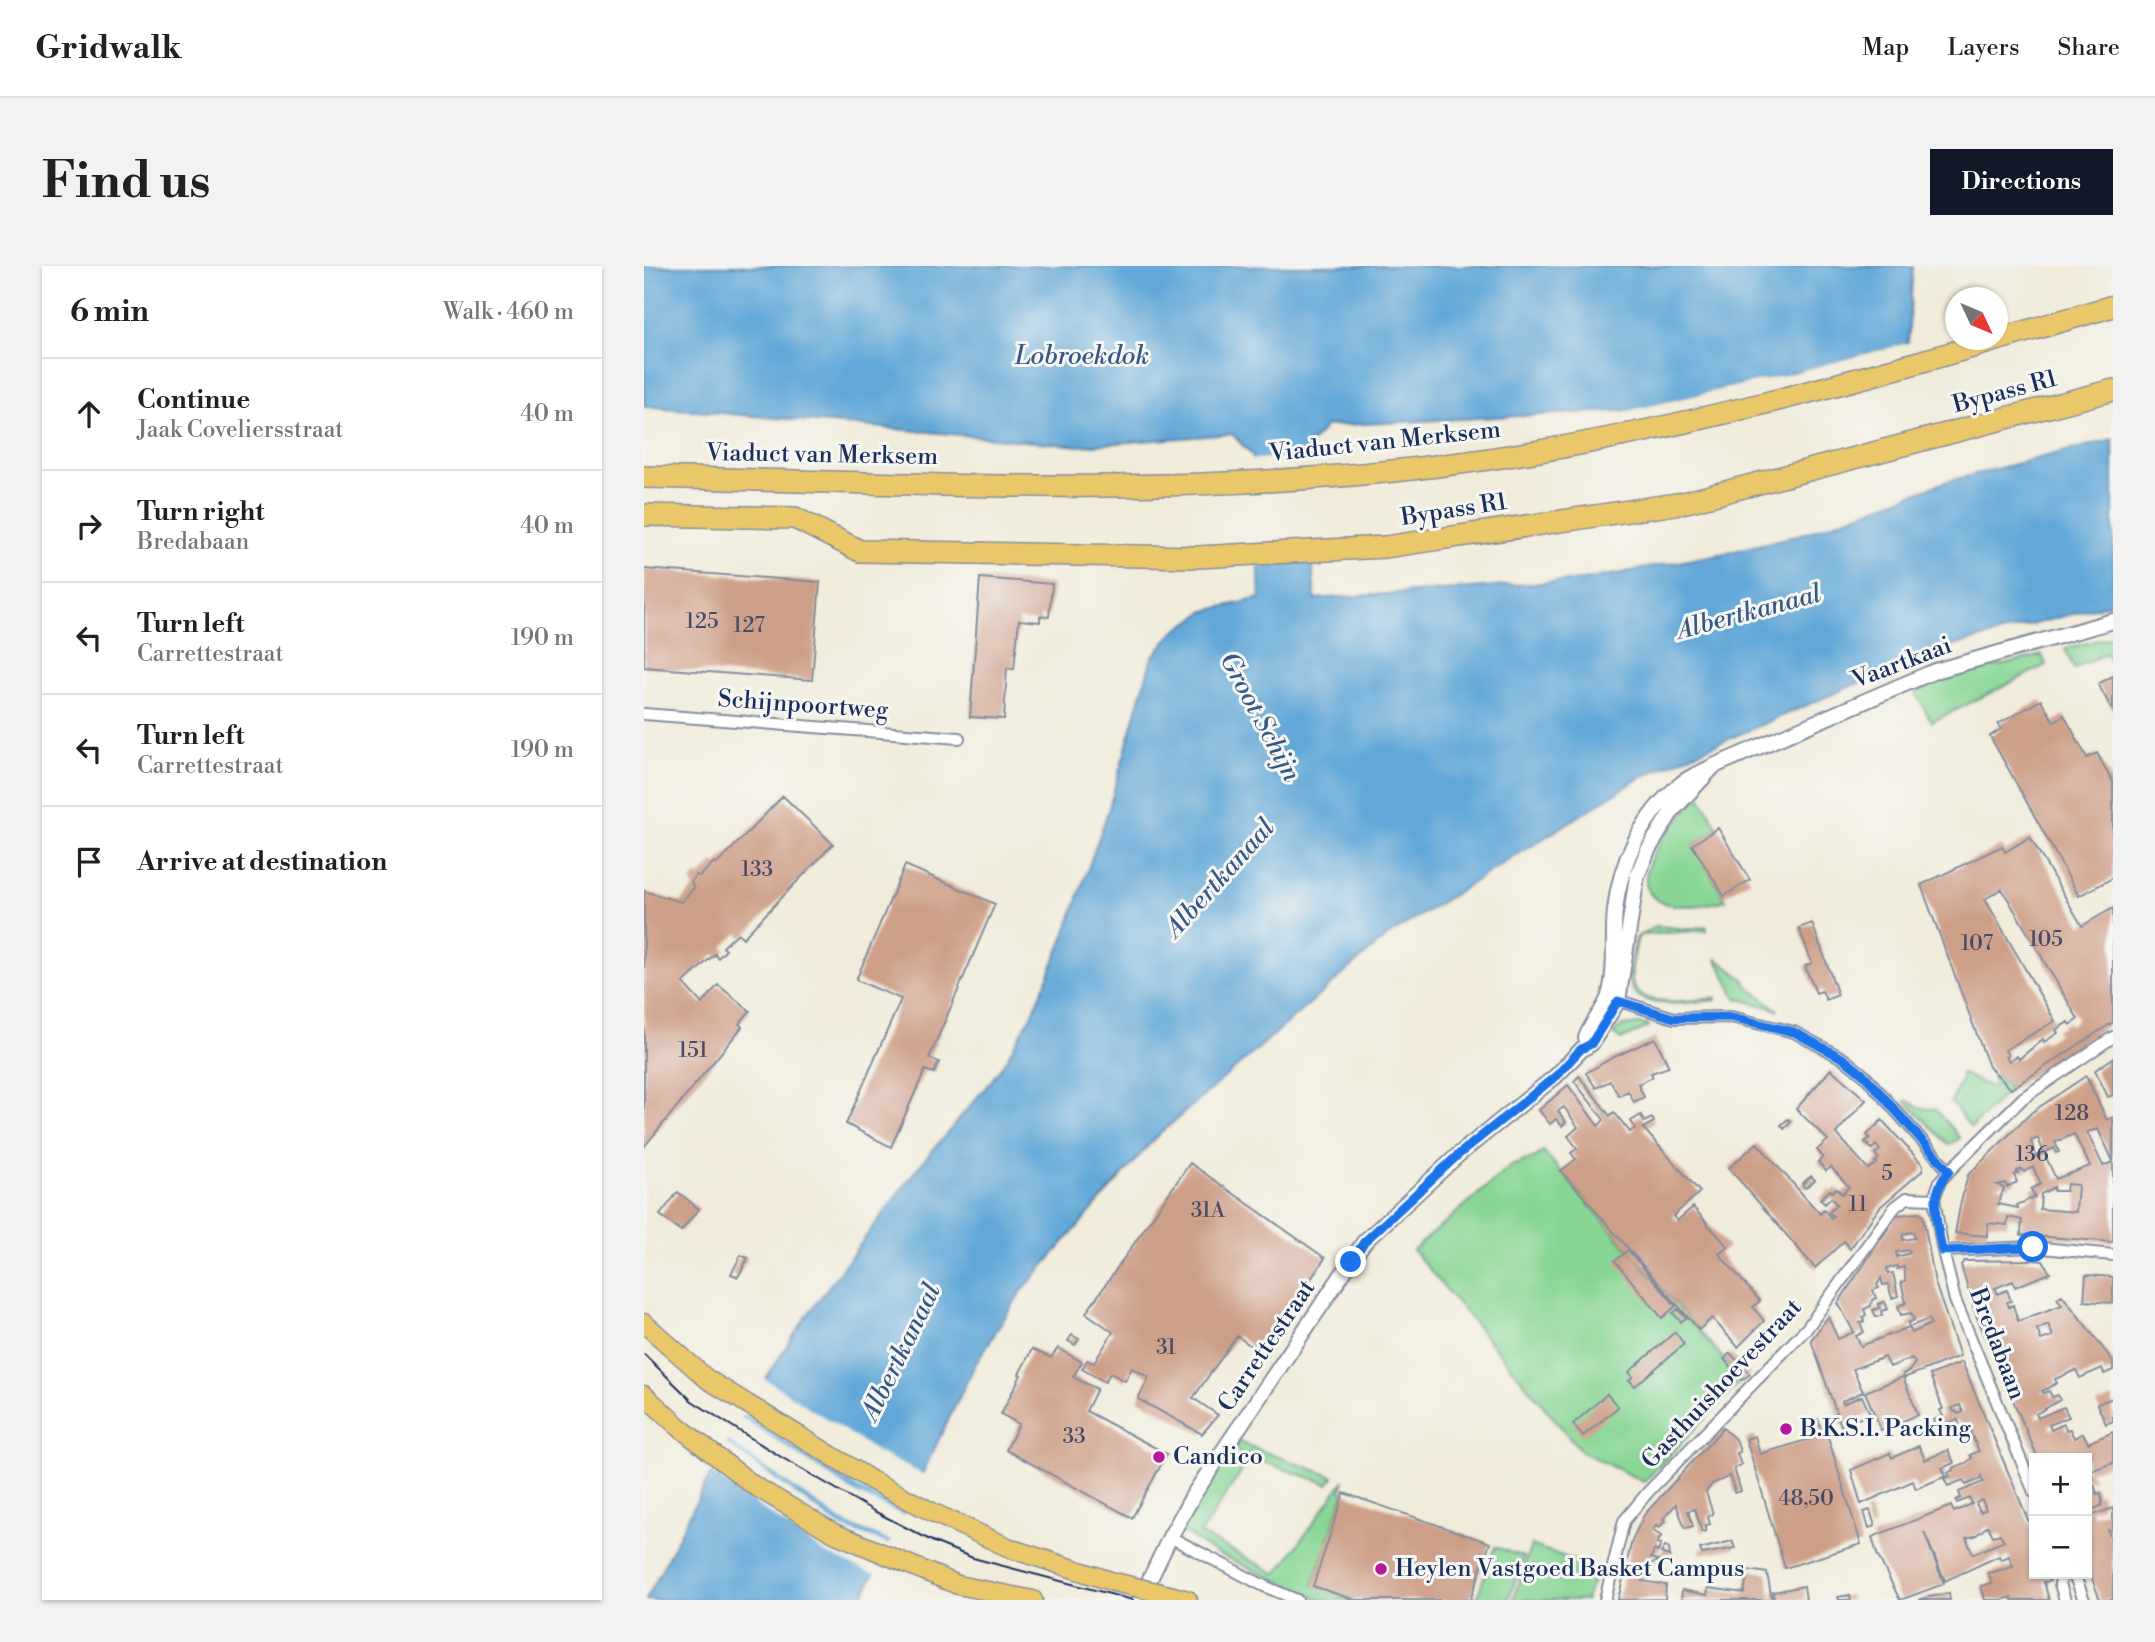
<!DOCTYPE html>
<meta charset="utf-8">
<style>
body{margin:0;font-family:"Libre Bodoni",serif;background:#f2f2f2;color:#202124}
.controls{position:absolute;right:21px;bottom:21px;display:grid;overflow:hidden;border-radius:0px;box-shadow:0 2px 5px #0004}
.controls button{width:63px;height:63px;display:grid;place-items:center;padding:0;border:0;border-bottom:2px solid #e0e0e0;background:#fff;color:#202124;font:35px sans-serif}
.compass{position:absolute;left:1301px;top:21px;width:63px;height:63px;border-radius:50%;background:#fff;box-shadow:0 2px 5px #0004;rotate:134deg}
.stop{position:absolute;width:21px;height:21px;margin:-16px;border:5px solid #1a73e8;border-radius:50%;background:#fff}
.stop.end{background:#1a73e8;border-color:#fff;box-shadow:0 2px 7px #0008}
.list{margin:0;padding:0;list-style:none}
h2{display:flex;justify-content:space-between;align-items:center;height:91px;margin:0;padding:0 28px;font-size:30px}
h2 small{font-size:23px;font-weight:400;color:#757577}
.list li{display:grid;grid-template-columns:46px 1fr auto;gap:21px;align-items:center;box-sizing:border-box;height:112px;padding:0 28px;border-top:2px solid #e0e0e0}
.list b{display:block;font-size:26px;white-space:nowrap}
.list p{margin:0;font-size:23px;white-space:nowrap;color:#757577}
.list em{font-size:23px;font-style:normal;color:#757577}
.icon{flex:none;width:38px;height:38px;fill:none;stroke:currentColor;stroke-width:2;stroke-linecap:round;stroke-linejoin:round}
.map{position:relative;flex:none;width:1469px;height:1334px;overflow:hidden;border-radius:0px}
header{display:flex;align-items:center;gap:42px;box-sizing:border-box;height:98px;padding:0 35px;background:#fff;border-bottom:2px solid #e0e0e0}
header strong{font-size:33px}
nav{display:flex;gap:38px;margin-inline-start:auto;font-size:24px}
.intro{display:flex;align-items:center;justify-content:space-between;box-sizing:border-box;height:168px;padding:0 42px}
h1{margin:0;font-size:49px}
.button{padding:18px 32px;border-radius:0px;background:#111827;color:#fff;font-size:24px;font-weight:700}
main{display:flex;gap:42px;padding:0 42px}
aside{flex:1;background:#fff;border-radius:0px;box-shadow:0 2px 5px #0004}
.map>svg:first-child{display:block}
.green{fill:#88d695;stroke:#52827a;stroke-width:2}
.water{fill:#62a7d7;stroke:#3e6b9a;stroke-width:2}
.pier{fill:#f1ecda}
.building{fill:#cd9f88;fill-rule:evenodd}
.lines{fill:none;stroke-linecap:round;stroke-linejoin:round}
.minor-casing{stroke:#868e9c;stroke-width:14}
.tertiary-casing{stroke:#868e9c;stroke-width:18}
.primary-casing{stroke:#868e9c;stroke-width:21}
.motorway-casing{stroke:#868e9c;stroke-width:24}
.minor{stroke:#fff;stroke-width:10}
.tertiary{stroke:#fff;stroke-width:14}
.primary{stroke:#eac769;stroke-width:18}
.motorway{stroke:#eac769;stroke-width:21}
.tram{stroke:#1b2f5e;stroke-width:2}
.primary-bridge-casing{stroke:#868e9c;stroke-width:21;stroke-linecap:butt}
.primary-bridge{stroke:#eac769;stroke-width:18}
.route{stroke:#1a73e8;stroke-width:9}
.poi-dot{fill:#b5179e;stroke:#f6f6f2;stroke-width:2.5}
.labels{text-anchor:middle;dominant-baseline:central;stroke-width:6;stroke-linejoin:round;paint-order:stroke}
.number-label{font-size:21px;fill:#484b68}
.street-label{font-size:24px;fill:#1b2f5e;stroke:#f6f6f2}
.poi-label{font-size:24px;fill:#1b2f5e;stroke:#f6f6f2;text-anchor:start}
.water-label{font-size:26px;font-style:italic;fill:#345988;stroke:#f6f6f2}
</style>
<header>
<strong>Gridwalk</strong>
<nav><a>Map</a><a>Layers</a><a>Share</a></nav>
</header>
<div class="intro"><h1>Find us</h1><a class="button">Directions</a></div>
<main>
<aside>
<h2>6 min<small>Walk · 460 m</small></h2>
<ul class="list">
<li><svg class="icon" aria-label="ahead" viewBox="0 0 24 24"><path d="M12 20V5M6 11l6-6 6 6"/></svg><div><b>Continue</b><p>Jaak Coveliersstraat</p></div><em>40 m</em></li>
<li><svg class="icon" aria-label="right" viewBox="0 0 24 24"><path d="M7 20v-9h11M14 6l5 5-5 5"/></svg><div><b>Turn right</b><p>Bredabaan</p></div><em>40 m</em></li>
<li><svg class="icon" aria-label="left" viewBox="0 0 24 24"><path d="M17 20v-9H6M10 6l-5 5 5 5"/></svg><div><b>Turn left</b><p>Carrettestraat</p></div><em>190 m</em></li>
<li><svg class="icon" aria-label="left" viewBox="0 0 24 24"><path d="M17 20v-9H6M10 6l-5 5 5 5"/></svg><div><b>Turn left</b><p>Carrettestraat</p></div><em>190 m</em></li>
<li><svg class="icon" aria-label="arrive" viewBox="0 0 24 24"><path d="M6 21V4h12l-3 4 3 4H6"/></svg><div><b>Arrive at destination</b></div></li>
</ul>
</aside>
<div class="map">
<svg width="1469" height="1334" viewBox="0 0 1469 1334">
<rect width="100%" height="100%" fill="#f6f6f2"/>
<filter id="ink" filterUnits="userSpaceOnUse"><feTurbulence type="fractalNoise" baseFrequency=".0143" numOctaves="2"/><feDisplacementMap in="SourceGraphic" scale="14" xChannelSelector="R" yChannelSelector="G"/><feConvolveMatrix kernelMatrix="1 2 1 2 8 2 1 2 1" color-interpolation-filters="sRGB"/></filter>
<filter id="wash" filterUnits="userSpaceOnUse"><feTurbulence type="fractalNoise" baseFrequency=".00686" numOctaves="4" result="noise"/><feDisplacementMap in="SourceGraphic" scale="28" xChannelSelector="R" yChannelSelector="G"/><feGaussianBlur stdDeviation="1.57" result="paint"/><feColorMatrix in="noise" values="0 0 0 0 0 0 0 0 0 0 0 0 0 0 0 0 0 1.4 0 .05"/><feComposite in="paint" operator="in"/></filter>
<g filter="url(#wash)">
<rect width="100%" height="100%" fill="#f1ecda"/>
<!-- green -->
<path class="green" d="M1469 370V400L1462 387 1430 403 1421 383Z
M1398 389 1402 399 1288 456 1271 427 1299 414Z
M1056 530 1074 562 1049 579 1082 634C1060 640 998 650 1002 610 1005 583 1037 548 1056 530Z
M1012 660 1044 663 1062 660 1063 664 996 669 993 674C991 686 985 706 989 718 997 744 1051 733 1072 732V734C1051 736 990 748 986 716 984 703 990 685 992 672Z
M1072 692 1101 714 1102 719 1134 744 1092 732Z
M994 758 1005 759 1004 761 977 774 969 767 978 760Z
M1317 807 1346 821 1351 819 1348 811 1351 808 1366 823 1327 862 1307 836 1317 814Z
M1263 834 1276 842 1291 843 1316 872 1305 879 1261 835Z
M899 885 1098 1114 1000 1216 938 1186 769 984 867 900 892 891Z
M592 1175 690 1211 684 1218 595 1188 590 1177Z
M575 1196 599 1203 556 1268 633 1308 700 1214 697 1225 700 1227 669 1319 711 1334H677L570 1286 536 1264Z
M887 1279 953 1302 942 1334H869Z
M851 1281 880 1291 864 1334H832Z"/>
<!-- water -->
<path class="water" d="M0 0H1269L1264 77 1137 110 989 144 682 160 661 184 671 333 940 314 1086 286 1165 266 1301 216 1469 173V337L1286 386 999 510 742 671 510 873 377 1026 331 1099 217 1334H2L63 1215 122 1112 161 1052 271 905 347 815 362 794 390 745 420 672 464 545 508 391 530 366 561 345 616 332 609 190 588 168 436 180 0 140Z"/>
<!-- pier -->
<path class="pier" d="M1267 76 1265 81 1138 114 989 147 965 149 1137 110Z
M665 188 672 276 610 281 605 194Z
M118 1111 235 1187 282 1210 264 1245 216 1223 98 1147Z
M96 1150 212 1228 261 1250 249 1276 198 1255 82 1174Z
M81 1177 196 1261 247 1279 233 1309 182 1288 65 1205Z"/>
<g id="blocks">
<!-- building -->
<path class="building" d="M0 303 176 316 168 414 0 401Z
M336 312 408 318 405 351 396 350V356L375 354 370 403 363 402 360 453 326 451Z
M1469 410V445L1454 418Z
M1397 434 1410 456 1420 449 1443 492 1453 487 1469 516V612L1435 630 1346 470 1357 463 1354 458Z
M139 530 189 578 99 672 94 667 79 681 82 684 74 692 71 688 39 717 58 738 74 719 106 745 95 758 98 761 0 881V625L37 636 50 622 47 616 52 609 56 610 70 596 73 598Z
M1074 562 1106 614 1080 630 1048 579Z
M1386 571 1438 660 1469 642V756L1367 823 1345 801 1277 619 1358 580 1361 586ZM1358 623 1434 753 1426 759 1424 756 1412 764 1414 767 1400 776 1399 773 1375 793 1373 790 1365 795 1362 791 1364 789 1361 784 1411 755 1341 633Z
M261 599 351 638 285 792 295 796 290 807 281 804 247 881 202 858 257 733 212 714Z
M1168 657 1194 729 1182 734 1178 725 1172 727 1161 700 1168 697 1155 662Z
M1011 772 1025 801 1007 807 1009 811 994 818 1000 831 990 836 984 825 975 830 966 815 952 822 942 807 968 792Z
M1469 792V829L1464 831 1451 804Z
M1187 803 1222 834 1192 867 1224 903 1233 897 1231 896 1235 893 1231 888 1236 884 1232 879 1228 883 1221 876 1226 872 1223 869 1238 854 1279 899 1278 905 1236 941 1206 983 1200 975 1171 1002 1085 902 1113 877 1176 948 1180 944 1187 952 1189 950 1185 946 1193 939 1187 932 1181 938 1176 933 1186 924 1188 926 1192 922 1198 928 1205 921 1187 901 1182 905 1174 896 1179 891 1173 884 1184 874 1152 843Z
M935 810 966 850 970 846 986 866 991 862 987 855 997 849 1000 856 1008 852 1010 856 999 862 1056 926 1029 950 1033 955 1049 941 1084 981 1075 988 1116 1035 1109 1041 1120 1055 1094 1081 1068 1052 1055 1064 917 905 932 893 927 887 933 882 924 870 934 861 920 841 914 845 922 856 918 860 912 853 906 858 895 844 924 819 954 860 960 854 930 815Z
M1442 810 1463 854 1469 851V895L1454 863 1443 866 1459 900 1469 896V976L1377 969 1378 954 1364 951 1363 959 1344 957 1343 970 1311 967 1316 940 1324 909 1388 846ZM1430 868 1446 900 1412 913 1400 887 1392 891 1387 875 1394 872 1400 887 1410 882 1412 887 1415 886 1411 876ZM1389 901 1397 918 1387 923 1391 931 1373 939 1374 942 1354 938 1360 922 1353 919 1361 917 1363 921 1373 916 1370 909 1374 907 1373 905 1378 903 1380 906ZM1423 918 1434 919 1432 946 1396 943 1397 928 1410 921V925H1422Z
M1144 853 1147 856 1140 863 1137 859Z
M546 897 681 992 617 1087 593 1070 549 1132 574 1149 558 1168 494 1133 505 1111 488 1102 481 1115 466 1107 461 1116 438 1103 443 1094 450 1097 469 1066 442 1047Z
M1167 910 1171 914 1161 922 1158 918Z
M34 926 55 943 37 965 16 949Z
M1275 947 1279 950 1291 1017 1316 1090 1260 1112 1259 1108 1265 1105 1271 1097 1268 1092 1246 1101 1241 1091 1209 1103 1219 1126 1198 1135 1199 1138 1218 1130 1226 1148 1197 1160 1167 1074 1184 1051 1194 1073 1210 1066 1194 1037 1253 949ZM1269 966 1271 972 1259 974V968ZM1265 984 1266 987 1253 991 1252 986ZM1253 1000V1003L1260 1001 1261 1008V1015L1257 1016 1262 1037 1254 1040 1257 1049 1267 1047 1270 1054 1264 1057 1265 1061 1285 1053 1287 1058 1268 1067 1265 1061 1217 1080 1212 1070 1220 1066 1216 1057 1220 1056 1219 1051 1222 1049 1220 1043 1227 1040 1228 1034 1232 1032 1229 1024 1235 1022 1233 1019 1237 1012 1239 1019 1244 1018 1248 1032 1254 1030 1249 1007 1244 1008 1243 1002Z
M984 984 1032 1040 1018 1052 971 995Z
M97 989 104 992 94 1011 87 1008Z
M1388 994 1399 995 1406 1007 1371 1021 1369 1015 1351 1022 1354 1028 1363 1024 1367 1035 1363 1036 1365 1041 1369 1039 1374 1055 1418 1039 1413 1032 1418 1029 1469 1095V1104L1460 1108 1458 1102 1436 1112 1432 1104 1411 1113 1413 1117 1398 1125 1399 1127 1405 1125 1408 1131 1414 1129 1416 1134 1392 1148 1394 1152 1420 1141 1425 1151 1405 1159 1407 1164 1420 1158 1422 1164 1426 1163 1430 1172 1439 1167 1444 1177 1469 1166V1197L1446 1205 1450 1213 1443 1215V1192H1394L1331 1047 1317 999 1320 995ZM1404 1058 1409 1070 1397 1074 1393 1063Z
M1442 1009 1469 1011V1037L1440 1035Z
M1241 1036 1244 1043 1237 1045 1238 1049 1232 1051 1229 1044 1236 1042 1234 1038Z
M1034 1043 1042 1052 1037 1056 1029 1047Z
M1031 1066 1040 1078 991 1120 985 1114 989 1111 985 1106Z
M428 1069 435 1073 431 1079 424 1075Z
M414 1082 438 1096 429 1111 453 1123 442 1145 523 1188 488 1252 362 1184 375 1158 357 1148 377 1109 375 1108 388 1083 407 1092Z
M1086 1087 1106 1108 1098 1114 1080 1093Z
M1318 1096 1390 1268V1308H1404L1406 1315 1400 1316 1405 1334H1368L1367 1331 1358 1334H1341L1337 1320 1348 1317 1344 1307 1369 1301 1365 1290 1357 1294 1355 1290 1301 1315 1280 1266 1300 1318 1256 1334 1233 1288 1228 1271 1307 1240 1310 1246 1328 1238 1326 1232 1313 1237 1312 1234 1317 1232 1315 1226 1339 1216 1337 1210 1336 1213 1322 1219 1319 1214 1304 1220 1300 1213 1306 1210 1304 1207 1309 1204V1202L1322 1197 1328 1192 1326 1189 1335 1185 1324 1161 1317 1164 1314 1154 1292 1160 1290 1154 1299 1150 1296 1144 1299 1143 1286 1109ZM1316 1139 1319 1146 1314 1148 1312 1145 1310 1146 1308 1142ZM1338 1234 1342 1244 1336 1246 1332 1237ZM1344 1260 1349 1270 1356 1268 1360 1275 1329 1288 1322 1272 1331 1270Z
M1259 1111 1274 1149 1237 1164 1221 1126Z
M963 1128 974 1141 939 1170 929 1158Z
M1469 1132V1155L1462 1158 1453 1138Z
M1174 1153 1179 1169 1183 1168 1217 1278 1141 1302 1102 1173 1111 1170 1116 1188 1173 1171 1169 1155Z
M1079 1162 1093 1175 1096 1186 1093 1187 1097 1199 1090 1202 1097 1225 1091 1227 1086 1210 1068 1218 1062 1226 1069 1248 1064 1251 1066 1258 1060 1260 1062 1265 1058 1266 1051 1243 1044 1245 1049 1260 1041 1262 1032 1238 1019 1253 1021 1255 1015 1262 1012 1260 1008 1264 1017 1270 1013 1277 1017 1278 1014 1286 1010 1284 1007 1292 1017 1295 996 1300 1004 1302 998 1315 1022 1319 1021 1333 974 1334 988 1274 1000 1249Z
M1275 1180 1281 1194 1304 1184 1310 1197 1298 1202 1302 1210 1272 1223 1269 1215 1217 1238 1207 1204 1246 1187 1248 1192Z
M1450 1219 1453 1228 1457 1227 1458 1236 1457 1240 1447 1244 1449 1249 1469 1242V1263L1464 1264 1467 1274 1469 1273V1334H1456L1443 1299V1221Z
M700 1227 846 1277 826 1334H711L669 1320Z
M1226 1244 1231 1260 1225 1262 1220 1246Z
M1088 1275 1091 1282 1058 1288 1056 1283Z
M1021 1280 1025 1282 1026 1291 1017 1287Z
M1104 1304 1123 1307 1128 1334H1037L1038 1324 1063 1329 1064 1322 1100 1327Z
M1160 1320 1162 1334H1130L1129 1326Z
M1305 1327 1306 1334H1276V1333Z
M1206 1329 1207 1334H1195L1194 1331Z"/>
</g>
</g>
<g filter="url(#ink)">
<use href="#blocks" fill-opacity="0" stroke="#868e9c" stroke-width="2"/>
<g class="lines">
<defs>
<path id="minor" d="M0 448 315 472
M969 733 1030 752 1087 751 1150 766 1200 793 1221 810 1305 905
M1299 985 1389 981 1469 989
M1390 1226 1311 1034 1299 985 1290 933 1296 915 1305 905 1379 832 1469 771
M526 1271 620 1320 653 1334
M1418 1308 1416 1318 1421 1334
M1427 1308 1432 1313 1440 1334
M961 1334 980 1255 1004 1226 1163 1062 1251 941 1263 932 1290 933"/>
<path id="tertiary" d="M942 772C947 757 960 745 965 730 973 703 968 672 971 644 976 596 999 548 1037 518 1046 510 1059 506 1070 500L1291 405 1469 355
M496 1334 526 1271 550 1228 720 976 814 889 912 810 938 783 947 778 974 735 993 610 1004 584 1028 545 1070 500"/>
<path id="primary" d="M0 1057 63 1113 227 1214 292 1248 368 1283 470 1316
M0 1129 35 1161 109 1219 190 1267 314 1319 389 1334
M525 1329 544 1334"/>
<path id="motorway" d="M0 211C264 217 530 233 793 200 1024 172 1246 105 1469 40
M0 249 151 252 216 285 554 291 741 281 1039 237 1469 124"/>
</defs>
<!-- minor casing -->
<use href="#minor" class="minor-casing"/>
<!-- tertiary casing -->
<use href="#tertiary" class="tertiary-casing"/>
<!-- primary casing -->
<use href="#primary" class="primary-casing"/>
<!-- motorway casing -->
<use href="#motorway" class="motorway-casing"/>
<!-- minor -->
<use href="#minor" class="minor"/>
<!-- tertiary -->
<use href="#tertiary" class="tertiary"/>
<!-- primary -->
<use href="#primary" class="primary"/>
<!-- motorway -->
<use href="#motorway" class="motorway"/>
<!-- tram -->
<path class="tram" d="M0 1088 48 1135 137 1191 230 1245 290 1276 329 1292 489 1334"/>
<defs>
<path id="primary-bridge" d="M470 1316 525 1329"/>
</defs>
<!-- primary-bridge casing -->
<use href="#primary-bridge" class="primary-bridge-casing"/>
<!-- primary-bridge -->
<use href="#primary-bridge" class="primary-bridge"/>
</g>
</g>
<g class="lines" filter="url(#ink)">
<!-- route -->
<path class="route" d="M707 996 720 976 814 889 912 810 937 783 947 778 974 735 1030 752 1087 751 1150 766 1200 793 1221 810 1305 905C1283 931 1293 954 1298 985L1389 981"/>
</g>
<!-- markers -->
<g class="poi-dot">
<circle cx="1142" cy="1163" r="7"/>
<circle cx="515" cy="1191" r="7"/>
<circle cx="737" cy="1303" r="7"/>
</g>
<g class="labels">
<!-- number labels -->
<g class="number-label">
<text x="58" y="356">125</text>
<text x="105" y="360">127</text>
<text x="113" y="604">133</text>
<text x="1402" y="674">105</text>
<text x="1333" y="678">107</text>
<text x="49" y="785">151</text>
<text x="1428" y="848">128</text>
<text x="1388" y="889">136</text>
<text x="1243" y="908">5</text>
<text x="1214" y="939">11</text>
<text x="564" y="945">31A</text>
<text x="522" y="1082">31</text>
<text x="430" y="1171">33</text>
<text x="1162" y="1233">48,50</text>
</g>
<!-- street labels -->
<g class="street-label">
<text transform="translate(1361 126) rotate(-15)">Bypass R1</text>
<text transform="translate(741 176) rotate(-6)">Viaduct van Merksem</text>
<text transform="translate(178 189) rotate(1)">Viaduct van Merksem</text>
<text transform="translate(810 244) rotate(-9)">Bypass R1</text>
<text transform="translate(1258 397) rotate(-21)">Vaartkaai</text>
<text transform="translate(159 439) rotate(4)">Schijnpoortweg</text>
<text transform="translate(1353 1078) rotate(69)">Bredabaan</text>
<text transform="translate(623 1080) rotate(-56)">Carrettestraat</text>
<text transform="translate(1078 1118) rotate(-47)">Gasthuishoevestraat</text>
</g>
<!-- poi labels -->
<g class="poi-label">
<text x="1156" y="1163">B.K.S.I. Packing</text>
<text x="529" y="1191">Candico</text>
<text x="751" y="1303">Heylen Vastgoed Basket Campus</text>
</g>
<!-- water labels -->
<g class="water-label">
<text x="438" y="90">Lobroekdok</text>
<text transform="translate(1105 346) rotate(-15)">Albertkanaal</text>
<text transform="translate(616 451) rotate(62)">Groot Schijn</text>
<text transform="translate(576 612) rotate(-48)">Albertkanaal</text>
<text transform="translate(257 1086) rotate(-64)">Albertkanaal</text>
</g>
</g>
</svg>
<div class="controls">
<button>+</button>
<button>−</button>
</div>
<svg class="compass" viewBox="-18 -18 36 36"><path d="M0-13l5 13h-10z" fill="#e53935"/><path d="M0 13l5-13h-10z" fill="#757577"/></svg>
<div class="stop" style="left:1389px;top:981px"></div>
<div class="stop end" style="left:707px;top:996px"></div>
</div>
</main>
